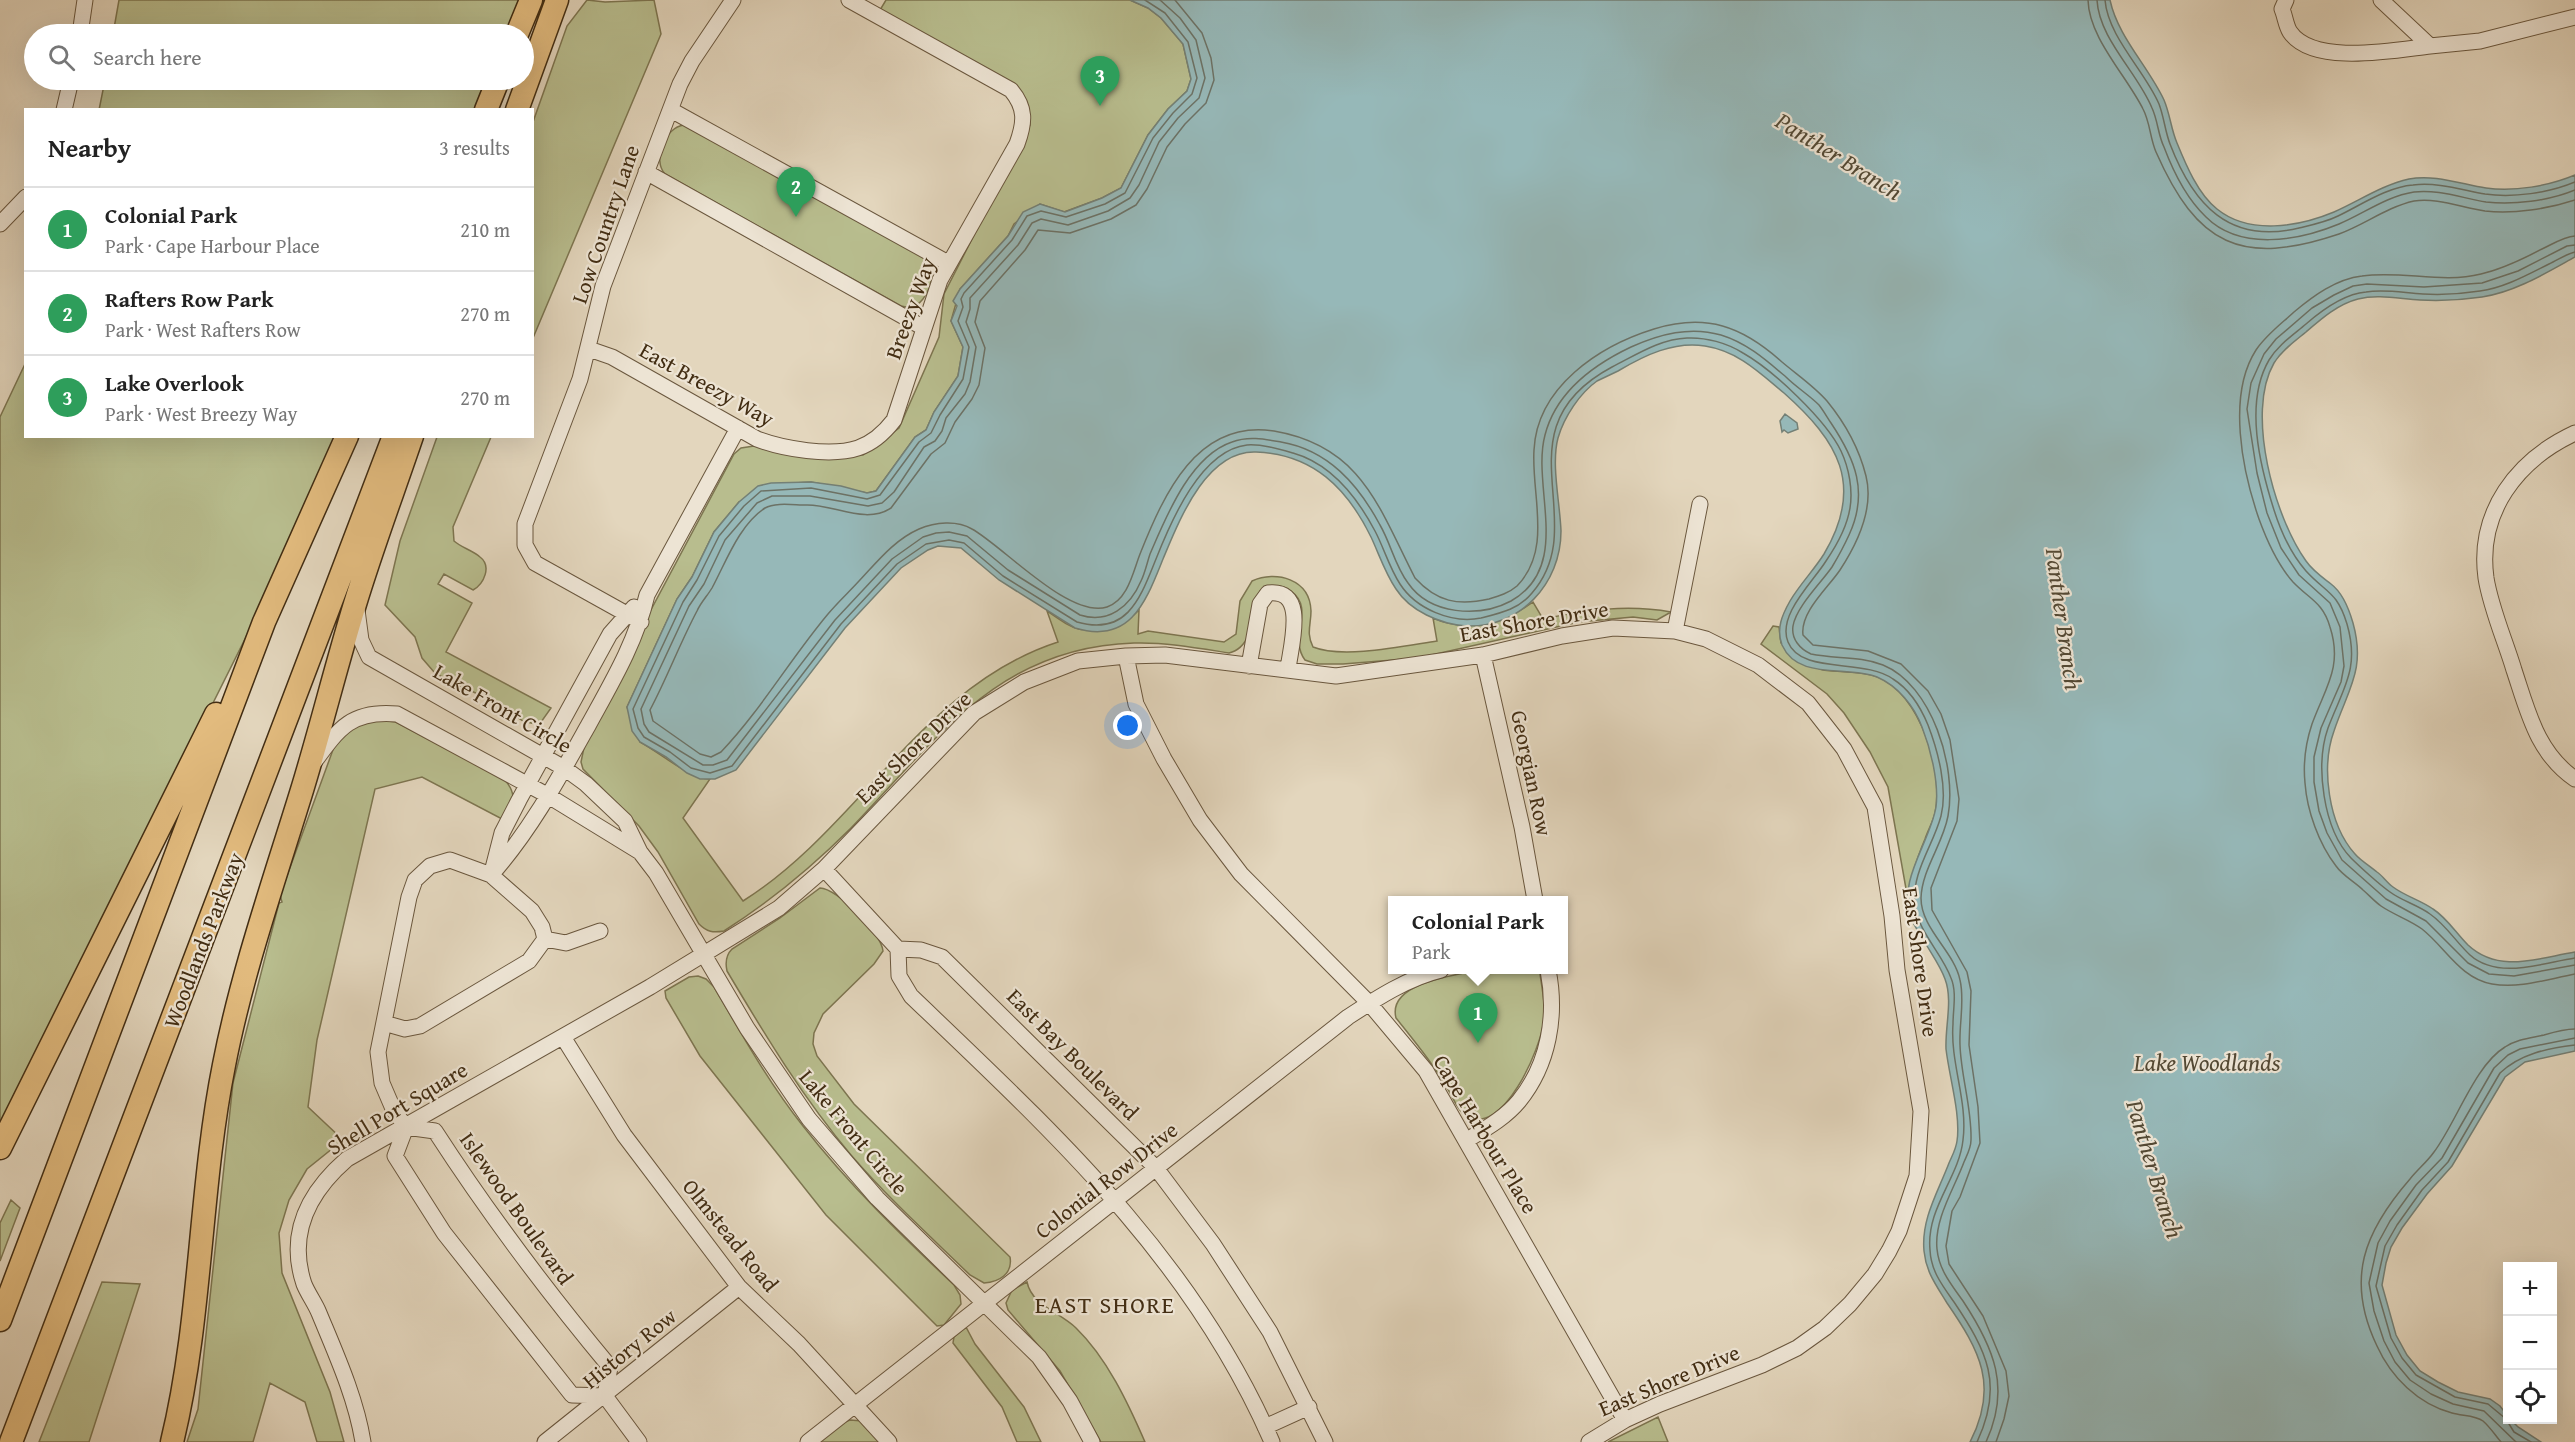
<!DOCTYPE html>
<meta charset="utf-8">
<style>
body{margin:0;font-family:"Gentium Book Plus",serif;background:#f2f2f2;color:#222}
.controls{position:absolute;right:18px;bottom:18px;display:grid;overflow:hidden;border-radius:0px;box-shadow:0 6px 24px #0002}
.controls button{width:54px;height:54px;display:grid;place-items:center;padding:0;border:0;border-bottom:2px solid #e0e0e0;background:#fff;color:#222;font:30px sans-serif}
.you{position:absolute;left:1128px;top:726px;width:21px;height:21px;margin:-15px;border:4px solid #fff;border-radius:50%;background:#1a73e8;box-shadow:0 0 0 9px #1a73e833}
.badge{display:grid;place-items:center;width:39px;height:39px;border-radius:50%;background:#7c3aed;color:#fff;font-size:20px;font-weight:700}
.pin{position:absolute;translate:-50% -50px;filter:drop-shadow(0 2px 3px #0008)}
.pin::after{content:'';position:absolute;top:32px;width:21px;height:18px;background:inherit;clip-path:polygon(0 0,100% 0,50% 100%)}
.popup{position:absolute;left:1388px;top:896px;width:180px;height:78px;box-sizing:border-box;display:grid;place-content:center;border-radius:0px;background:#fff;filter:drop-shadow(0 2px 4px #0005);font-size:20px;white-space:nowrap;color:#767676}
.popup b{font-size:22px;color:#222}
.popup::after{content:'';position:absolute;left:50%;top:100%;margin-left:-12px;border:12px solid transparent;border-top-color:#fff}
.list{margin:0;padding:0;list-style:none}
h2{display:flex;justify-content:space-between;align-items:center;height:78px;margin:0;padding:0 24px;font-size:26px}
h2 small{font-size:20px;font-weight:400;color:#767676}
.list li{display:grid;grid-template-columns:39px 1fr auto;gap:18px;align-items:center;box-sizing:border-box;height:84px;padding:0 24px;border-top:2px solid #e0e0e0}
.list b{display:block;font-size:22px;white-space:nowrap}
.list p{margin:0;font-size:20px;white-space:nowrap;color:#767676}
.list em{font-size:20px;font-style:normal;color:#767676}
.icon{flex:none;width:33px;height:33px;fill:none;stroke:currentColor;stroke-width:2;stroke-linecap:round;stroke-linejoin:round}
.map{position:relative;flex:none;width:2575px;height:1442px;overflow:hidden}
.search{position:absolute;background:#fff;box-shadow:0 6px 24px #0002;left:24px;top:24px;width:510px;height:66px;display:flex;align-items:center;gap:15px;box-sizing:border-box;padding:0 21px;border-radius:33px;color:#767676;font-size:22px}
.panel{position:absolute;background:#fff;box-shadow:0 6px 24px #0002;left:24px;top:108px;width:510px;height:330px;border-radius:0px}
.map>svg:first-child{display:block}
.green{fill:#b8bd8e;stroke:#7d7550;stroke-width:1.5}
.water{fill:#96b8b8;stroke:#748076;stroke-width:1.5}
.lines{fill:none;stroke-linecap:round;stroke-linejoin:round}
.shore{stroke:#6c7266;stroke-width:1.5}
.street-casing{stroke:#6a573e;stroke-width:17}
.primary-casing{stroke:#422d13;stroke-width:25}
.street{stroke:#ede4d4;stroke-width:15}
.primary{stroke:#e2bb7e;stroke-width:22}
.labels{text-anchor:middle;dominant-baseline:central;stroke-width:4.5;stroke-linejoin:round;paint-order:stroke}
.street-label{font-size:22px;fill:#422d13;stroke:#ede4d4}
.water-label{font-size:24px;font-style:italic;fill:#534934;stroke:#ede4d4}
.neighbourhood-label{font-size:24px;letter-spacing:1.5px;fill:#422d13;stroke:#ede4d4}
</style>
<div class="map">
<svg width="2575" height="1442" viewBox="0 0 2575 1442">
<rect width="100%" height="100%" fill="#e3d6bd"/>
<filter id="stains"><feTurbulence type="fractalNoise" baseFrequency=".00333" numOctaves="4"/><feColorMatrix values="0 0 0 0 .2 0 0 0 0 .09 0 0 0 0 .02 0 0 0 .5 -.17"/></filter>
<radialGradient id="worn" r=".72"><stop offset=".6" stop-color="#630" stop-opacity="0"/><stop offset="1" stop-color="#630" stop-opacity=".3"/></radialGradient>
<!-- green -->
<path class="green" d="M119 0H519L506 34H113Z
M587 0 605 2 654 0 661 34 533 338V122L567 26Z
M886 0H1130L1148 8 1161 18 1183 44 1191 79 1187 91 1168 109 1148 135 1121 188 1102 198 1064 212 1040 204 1014 224 1008 236 960 289 951 321 963 347 958 376 934 412 926 430 915 437 876 491 867 493 811 482 794 483 739 502 714 532 692 577 677 599 627 707 640 742C661 753 688 778 710 779L683 818 743 901C859 828 922 686 1058 642L1047 611C1076 631 1080 635 1114 623 1123 620 1132 618 1139 610L1138 634 1148 631 1224 642 1236 634 1240 601 1252 581C1276 570 1310 579 1311 611 1311 625 1306 633 1313 647 1343 659 1404 646 1437 641L1433 618C1466 633 1504 623 1533 602L1543 619C1586 610 1627 604 1671 612L1657 620 1633 617 1579 622 1418 658 1343 664H1317L1305 660C1288 638 1316 609 1291 591 1280 583 1271 586 1260 591 1255 611 1253 648 1229 653 1198 648 1166 642 1134 643 998 647 936 740 851 828 812 867 771 901 724 931 713 933 707 932 699 924L658 852 639 826 583 769 581 762 588 728 734 454 741 448 754 446 863 455 899 428 939 337 944 294 1030 125 1029 109 880 10Z
M105 80H489L476 109 99 110Z
M684 125 926 258C939 272 929 301 911 308L901 306 665 174C652 160 665 127 684 125Z
M25 364 26 436 339 437 289 551 0 1129V417Z
M437 437H491L453 527 454 541C462 548 472 550 480 557 492 566 484 584 473 590L444 574 438 584 472 603 446 652 551 708 539 725 523 721 492 700 450 682 434 672 422 658 415 637 385 605 400 541Z
M1773 626 1779 627 1781 643C1793 651 1810 667 1823 670 1842 673 1860 670 1878 677 1920 694 1944 771 1935 813 1933 822 1928 830 1925 839 1917 858 1910 879 1908 900L1888 787 1870 752 1844 713 1827 694 1761 644Z
M379 720 396 722 505 780C519 797 512 803 502 819L422 777 375 789 317 1040 308 1107 343 1140 307 1169 289 1200 279 1233 282 1273 330 1392 344 1442H317L305 1402 270 1383 253 1442H187L198 1409 233 1083 279 903 282 902 280 895 334 747C348 729 356 725 379 720Z
M820 888C837 888 882 934 883 951L874 964 823 1014 814 1033 813 1044 817 1056 854 1104 1010 1257C1013 1274 999 1282 984 1283L970 1275C930 1236 888 1198 851 1155 803 1098 765 1035 727 971 725 962 726 955 732 949L780 918Z
M1480 970H1537L1540 974C1542 989 1546 1006 1544 1020 1541 1048 1503 1138 1466 1116 1458 1111 1454 1100 1450 1093 1435 1066 1415 1042 1396 1018 1387 983 1455 975 1480 970Z
M698 976 706 979 714 987C742 1035 769 1083 803 1126 848 1184 901 1235 954 1285L960 1295 961 1304 944 1325 937 1326 826 1215 700 1056 666 998 665 991 689 977Z
M11 1200 20 1208 0 1261V1223Z
M102 1282 140 1284 89 1442H39Z
M1027 1282C1032 1306 1060 1312 1076 1328 1107 1358 1128 1403 1145 1442H1101L1060 1371 1008 1310 1006 1303 1012 1290Z
M966 1327 975 1344 1024 1407 1041 1442H1017L1002 1407 953 1343 954 1337Z
M1658 1417 1668 1442H1608Z
M850 1420 863 1421 882 1442H818L842 1423Z"/>
<!-- water -->
<path class="water" d="M1130 0H2110C2118 37 2148 66 2164 100 2170 114 2171 129 2177 143 2186 165 2198 194 2217 209 2249 235 2298 227 2334 212 2359 201 2382 185 2409 179 2434 174 2461 184 2486 188 2514 192 2549 186 2575 175V257C2546 273 2515 292 2482 297 2462 300 2440 301 2420 300 2400 299 2378 294 2358 299 2338 304 2321 319 2306 332 2295 341 2282 350 2274 363 2245 413 2275 518 2306 561 2313 571 2322 577 2331 584 2343 593 2349 609 2353 623 2366 670 2348 689 2334 731 2321 767 2328 824 2355 854 2361 861 2370 866 2377 872 2383 876 2387 883 2393 887 2405 896 2420 900 2433 909 2447 918 2456 933 2468 945 2499 974 2538 958 2575 952V1051L2525 1062 2505 1077 2452 1166 2427 1194 2402 1228 2391 1247 2386 1263 2382 1285 2396 1335 2407 1355 2420 1371 2438 1382 2458 1392 2490 1399 2500 1406 2507 1415 2508 1420H2511L2518 1427 2541 1442H1970C1999 1386 1980 1351 1947 1303 1936 1285 1926 1272 1924 1251 1921 1219 1938 1192 1949 1163 1952 1156 1956 1149 1957 1141 1961 1115 1949 1076 1946 1049 1945 1026 1953 1000 1945 979 1940 965 1930 952 1923 939 1919 932 1914 926 1911 918 1897 880 1930 843 1936 807 1939 783 1931 750 1922 727 1914 706 1898 686 1877 677 1847 665 1798 681 1782 645 1776 629 1782 615 1790 601 1800 584 1814 570 1824 554 1865 485 1838 441 1784 393 1760 373 1738 351 1705 346 1674 341 1645 355 1618 371 1616 372 1599 380 1597 381 1580 393 1564 417 1558 438 1551 464 1560 503 1561 531 1561 584 1520 628 1466 626 1440 624 1410 611 1396 589 1385 573 1379 554 1371 537 1347 488 1313 454 1256 452 1206 450 1179 521 1163 559 1146 601 1131 645 1075 628L999 580 961 548 938 546 928 550 901 568 845 628 736 770 715 779H700L687 773 666 757 640 742 632 731 627 707 677 599 692 577 714 532 739 502 758 486 771 483 811 482 841 486 867 493 876 491 915 437 926 430 934 412 958 376 963 347 951 321 957 306 953 301 960 289 1008 236 1023 212 1040 204 1065 212 1102 198 1121 188 1148 135 1168 109 1187 91 1191 79 1183 44 1161 18 1148 8Z
M1785 414 1797 423 1798 429 1788 433 1784 430 1782 432 1780 421Z"/>
<g class="lines">
<!-- shore -->
<path class="shore" d="M1145 0 1165 13 1188 42 1197 78 1192 94 1173 113 1153 138 1125 193 1105 204 1066 217 1041 211 1027 216 1012 240 964 293 961 299 963 307 958 321 969 347 963 379 940 415 931 433 919 442 880 495 867 499 811 488 761 491 744 506 719 536 697 580 683 602 633 709 638 728 644 737 670 752 691 768 710 773 732 766 841 624 897 564 926 544 949 540 964 543 1003 576 1077 622C1128 637 1141 596 1156 559 1171 521 1201 450 1247 445 1262 444 1279 449 1293 453 1332 464 1357 497 1375 531 1384 548 1389 567 1400 584 1416 609 1452 624 1481 618 1501 613 1519 609 1532 593 1594 522 1496 429 1612 367 1636 355 1660 339 1687 338 1706 337 1727 343 1743 353 1773 370 1826 420 1841 451 1849 468 1853 490 1850 508 1847 527 1837 545 1826 561 1813 582 1777 615 1788 642 1801 675 1864 658 1893 679 1909 689 1921 708 1928 725 1938 751 1948 789 1941 816 1933 846 1911 873 1915 905 1918 932 1942 953 1951 978 1957 992 1953 1009 1953 1024 1950 1063 1968 1101 1963 1140 1959 1178 1926 1208 1930 1250 1931 1271 1942 1285 1954 1302 1987 1351 2004 1385 1977 1442
M1160 0 1180 18 1196 40 1205 78 1199 98 1178 118 1159 142 1139 185 1130 198 1108 211 1068 225 1041 219 1032 223 1018 245 970 298V309L966 322 976 347 970 382 965 394 946 418 942 431 935 441 924 447 894 492 882 503 868 506 810 496H772L757 503 725 540 704 584 689 606 641 709 644 724 649 732 703 765H713L727 760 835 620 892 559 923 537 936 533 949 532 967 536 1008 570 1080 615C1108 624 1130 607 1141 581 1145 573 1147 563 1150 554 1166 517 1190 456 1232 442 1248 436 1264 439 1281 442 1328 450 1358 484 1380 525 1391 544 1395 566 1408 583 1430 615 1479 618 1511 601 1573 566 1531 487 1545 435 1556 392 1593 365 1631 347 1660 334 1690 326 1721 335 1747 343 1766 360 1786 377 1796 387 1809 395 1819 405 1823 410 1827 417 1831 423 1855 459 1869 492 1849 535 1844 546 1838 557 1832 567 1821 583 1796 607 1793 626 1791 639 1800 649 1811 654 1835 659 1860 656 1883 665 1932 685 1957 767 1948 816 1943 844 1922 869 1921 898 1921 929 1954 951 1960 980 1965 1001 1959 1023 1960 1045 1961 1077 1972 1108 1971 1140 1971 1148 1967 1155 1964 1162 1954 1189 1934 1219 1937 1249 1939 1270 1951 1284 1963 1301 1994 1348 2011 1388 1986 1442
M1175 0 1202 33 1211 58 1214 80 1206 103 1185 124 1167 147 1147 189 1136 205 1111 219 1070 233 1038 230 1025 250 980 301 975 322 985 348 979 385 972 399 955 422 945 443 931 454 891 508C865 525 834 504 806 505 794 505 775 502 765 508 739 525 726 562 712 588 708 595 701 602 697 611 680 643 667 678 650 710L653 721 700 754 711 757 721 752C761 710 791 658 828 614 838 602 849 592 859 581 877 562 894 540 919 529 935 522 957 520 972 529 1003 546 1069 619 1107 607 1128 600 1133 572 1140 554 1164 494 1197 419 1274 431 1362 446 1379 508 1415 578 1437 602 1458 606 1489 599 1499 596 1509 593 1517 586 1553 549 1531 495 1534 450 1537 387 1599 346 1654 329 1706 313 1742 326 1782 362 1796 374 1814 386 1827 401 1845 423 1859 448 1866 476 1874 508 1857 544 1840 570 1828 588 1800 612 1803 635L1813 645 1868 651 1901 664 1928 691 1941 714 1950 740 1959 799 1957 821 1931 888 1932 910 1967 972 1971 991 1969 1045 1978 1107 1980 1143 1960 1197 1952 1211 1946 1246 1949 1264 1983 1316 2006 1371 2009 1396 2004 1419 1996 1442
M2088 0C2089 38 2126 75 2143 109 2150 122 2150 138 2156 152 2197 245 2241 267 2339 234 2364 225 2387 207 2414 201 2436 197 2463 208 2485 211 2514 214 2548 209 2575 200
M2097 0C2099 39 2138 73 2152 108 2158 121 2158 135 2164 147 2173 171 2187 199 2206 217 2240 251 2298 241 2339 224 2363 214 2387 196 2414 192 2437 189 2462 198 2486 202 2513 205 2549 201 2575 190
M2105 0C2108 37 2145 71 2159 104 2164 117 2165 131 2170 144 2193 204 2229 245 2299 228 2312 225 2326 222 2338 216 2361 205 2387 187 2413 185 2438 182 2462 190 2485 194 2513 198 2549 193 2575 182
M2575 236C2563 237 2553 244 2542 249 2523 259 2503 269 2481 274 2442 284 2401 270 2362 276 2336 279 2313 296 2294 312 2281 324 2266 335 2256 350 2227 395 2242 470 2259 519 2267 541 2277 564 2293 582 2309 599 2323 602 2330 627 2343 667 2325 688 2312 724 2306 742 2303 763 2305 783 2307 811 2319 844 2336 866 2343 876 2355 882 2363 890 2369 895 2374 901 2381 906 2394 915 2410 920 2422 929 2446 948 2460 978 2492 984 2519 989 2548 979 2575 974
M2575 245 2567 246 2518 271 2482 283 2424 287 2367 284 2353 286 2334 295 2312 308 2276 339 2264 354 2251 383 2247 409 2257 473 2267 513 2281 548 2299 575 2330 603 2340 627 2344 666 2341 682 2321 728 2314 757V782L2319 811 2327 833 2342 860 2386 899 2426 921 2468 963 2489 974 2514 976 2575 965
M2575 252C2566 254 2558 260 2549 264 2527 275 2504 288 2480 291 2461 294 2442 295 2423 294 2404 293 2385 289 2366 292 2343 294 2322 310 2306 324 2293 335 2278 345 2269 360 2244 403 2260 466 2274 510 2281 532 2291 554 2306 571 2326 593 2337 591 2347 624 2360 669 2343 688 2328 728 2315 765 2323 829 2351 858 2360 867 2380 885 2390 892 2402 901 2418 905 2430 914 2446 925 2456 942 2470 955 2498 980 2542 963 2575 958
M2501 1442C2495 1435 2490 1427 2483 1421 2475 1415 2462 1416 2452 1413 2418 1404 2391 1377 2377 1346 2345 1279 2364 1232 2410 1179 2417 1170 2427 1162 2434 1152 2456 1123 2475 1065 2505 1047 2517 1039 2530 1038 2544 1035 2554 1032 2564 1029 2575 1029
M2516 1442 2484 1411 2453 1404 2431 1394 2410 1380 2395 1362 2384 1341 2374 1311 2369 1283 2378 1243 2390 1221 2416 1185 2442 1158 2494 1068 2508 1055 2520 1049 2575 1038
M2531 1442 2514 1432 2506 1419 2488 1404 2455 1397 2416 1375 2402 1358 2391 1338 2376 1286 2385 1246 2397 1225 2422 1190 2448 1162 2500 1073C2520 1054 2548 1048 2575 1045"/>
<defs>
<path id="street" d="M2286 0 2282 9C2285 16 2286 26 2290 32 2313 66 2395 50 2430 46L2381 0
M80 34 85 0
M2430 46 2480 41 2575 17
M64 110 71 80
M671 110 948 263
M646 172 924 328
M0 224 26 197
M589 349 612 357 757 439C783 449 831 457 858 448 873 443 884 433 894 420L940 280 1017 144C1025 122 1026 108 1011 90L849 0
M2575 433C2517 460 2477 512 2486 578 2491 609 2505 640 2514 670 2528 712 2537 753 2575 779
M357 610 361 640 369 657 564 768 586 784 625 821 640 852 656 873 747 1028 809 1119 877 1198 1039 1357 1070 1401 1092 1442
M641 622 535 563 525 545V524L580 379 603 286 680 84 692 61 733 0
M1675 631 1700 504
M1483 655 1522 827 1535 900
M1126 656 1136 704 1164 759 1200 820 1241 874 1369 1003 1426 1071 1625 1420
M1249 666 1260 604 1268 593C1308 588 1291 644 1288 669
M315 761C339 728 352 710 397 714L547 795 640 852
M824 869 898 949 899 976 911 996C1053 1132 1192 1258 1272 1442
M492 872 502 833 519 800 610 634 634 607
M491 875C531 830 560 776 589 724 612 682 636 642 647 595L738 428
M545 939 566 943 600 931
M898 949 921 950 942 957 1156 1168 1213 1244 1270 1332 1325 1442
M384 1023 405 1029 420 1026 529 961 545 939 542 927 532 911 491 875 450 860 430 866 415 880 409 897 378 1052 382 1083 394 1111 406 1127
M563 1037 624 1135 739 1287 799 1344 889 1442
M406 1127 435 1131C490 1216 545 1289 610 1367L605 1396 639 1442
M406 1127 395 1156 444 1233 572 1395 605 1396
M1467 1140C1485 1129 1505 1118 1519 1101 1549 1064 1557 1015 1548 970
M1265 1427 1309 1407
M363 1442C356 1398 336 1354 319 1313 315 1303 308 1294 304 1284 287 1233 309 1192 347 1159L650 987 779 908 824 869 974 713 1024 682 1078 661 1126 656 1165 655 1336 676 1483 655 1562 636 1613 628 1675 631 1706 639 1758 665 1808 703 1844 749 1875 807 1892 916 1897 970 1921 1111 1917 1176 1899 1231 1889 1251 1875 1274 1850 1304 1825 1328 1797 1348 1762 1365 1660 1404 1625 1420 1589 1442
M545 1442 739 1287
M808 1442 1348 1017C1377 998 1408 978 1441 970"/>
<path id="primary" d="M517 34 531 0
M486 110 498 80
M517 110 557 0
M0 1148 216 714
M0 1320 264 622 347 436
M11 1442 394 436
M172 1442C202 1319 199 1190 224 1065 242 972 274 881 302 790 321 728 336 666 355 604 372 548 393 492 412 436"/>
</defs>
<!-- street casing -->
<use href="#street" class="street-casing"/>
<!-- primary casing -->
<use href="#primary" class="primary-casing"/>
<!-- street -->
<use href="#street" class="street"/>
<!-- primary -->
<use href="#primary" class="primary"/>
</g>
<g class="labels">
<!-- street labels -->
<g class="street-label">
<text transform="translate(605 224) rotate(-71)">Low Country Lane</text>
<text transform="translate(910 308) rotate(-70)">Breezy Way</text>
<text transform="translate(707 384) rotate(29)">East Breezy Way</text>
<text transform="translate(1534 621) rotate(-10)">East Shore Drive</text>
<text transform="translate(503 708) rotate(30)">Lake Front Circle</text>
<text transform="translate(913 747) rotate(-44)">East Shore Drive</text>
<text transform="translate(1532 773) rotate(78)">Georgian Row</text>
<text transform="translate(203 940) rotate(-69)">Woodlands Parkway</text>
<text transform="translate(1921 962) rotate(82)">East Shore Drive</text>
<text transform="translate(1073 1054) rotate(45)">East Bay Boulevard</text>
<text transform="translate(397 1108) rotate(-31)">Shell Port Square</text>
<text transform="translate(854 1132) rotate(50)">Lake Front Circle</text>
<text transform="translate(1486 1134) rotate(59)">Cape Harbour Place</text>
<text transform="translate(1106 1180) rotate(-38)">Colonial Row Drive</text>
<text transform="translate(517 1208) rotate(55)">Islewood Boulevard</text>
<text transform="translate(731 1235) rotate(51)">Olmstead Road</text>
<text transform="translate(629 1348) rotate(-39)">History Row</text>
<text transform="translate(1669 1380) rotate(-23)">East Shore Drive</text>
</g>
<!-- water labels -->
<g class="water-label">
<text transform="translate(1839 156) rotate(32)">Panther Branch</text>
<text transform="translate(2064 619) rotate(82)">Panther Branch</text>
<text x="2207" y="1062">Lake Woodlands</text>
<text transform="translate(2155 1169) rotate(73)">Panther Branch</text>
</g>
<!-- neighbourhood labels -->
<g class="neighbourhood-label">
<text x="1105" y="1304">EAST SHORE</text>
</g>
</g>
<rect width="100%" height="100%" filter="url(#stains)"/>
<rect width="100%" height="100%" fill="url(#worn)"/>
</svg>
<div class="controls">
<button>+</button>
<button>−</button>
<button><svg class="icon" aria-label="locate" viewBox="0 0 24 24"><circle cx="12" cy="12" r="6"/><path d="M12 2v4M12 18v4M2 12h4M18 12h4"/></svg></button>
</div>
<div class="you"></div>
<div class="pin badge" style="left:1478px;top:1043px;background:#2e9e5b">1</div>
<div class="popup"><b>Colonial Park</b>Park</div>
<div class="pin badge" style="left:796px;top:217px;background:#2e9e5b">2</div>
<div class="pin badge" style="left:1100px;top:106px;background:#2e9e5b">3</div>
<div class="search"><svg class="icon" aria-label="search" viewBox="0 0 24 24"><circle cx="10" cy="10" r="6"/><path d="M15 15l6 6"/></svg>Search here</div>
<section class="panel">
<h2>Nearby<small>3 results</small></h2>
<ul class="list">
<li><span class="badge" style="background:#2e9e5b">1</span><div><b>Colonial Park</b><p>Park · Cape Harbour Place</p></div><em>210 m</em></li>
<li><span class="badge" style="background:#2e9e5b">2</span><div><b>Rafters Row Park</b><p>Park · West Rafters Row</p></div><em>270 m</em></li>
<li><span class="badge" style="background:#2e9e5b">3</span><div><b>Lake Overlook</b><p>Park · West Breezy Way</p></div><em>270 m</em></li>
</ul>
</section>
</div>
